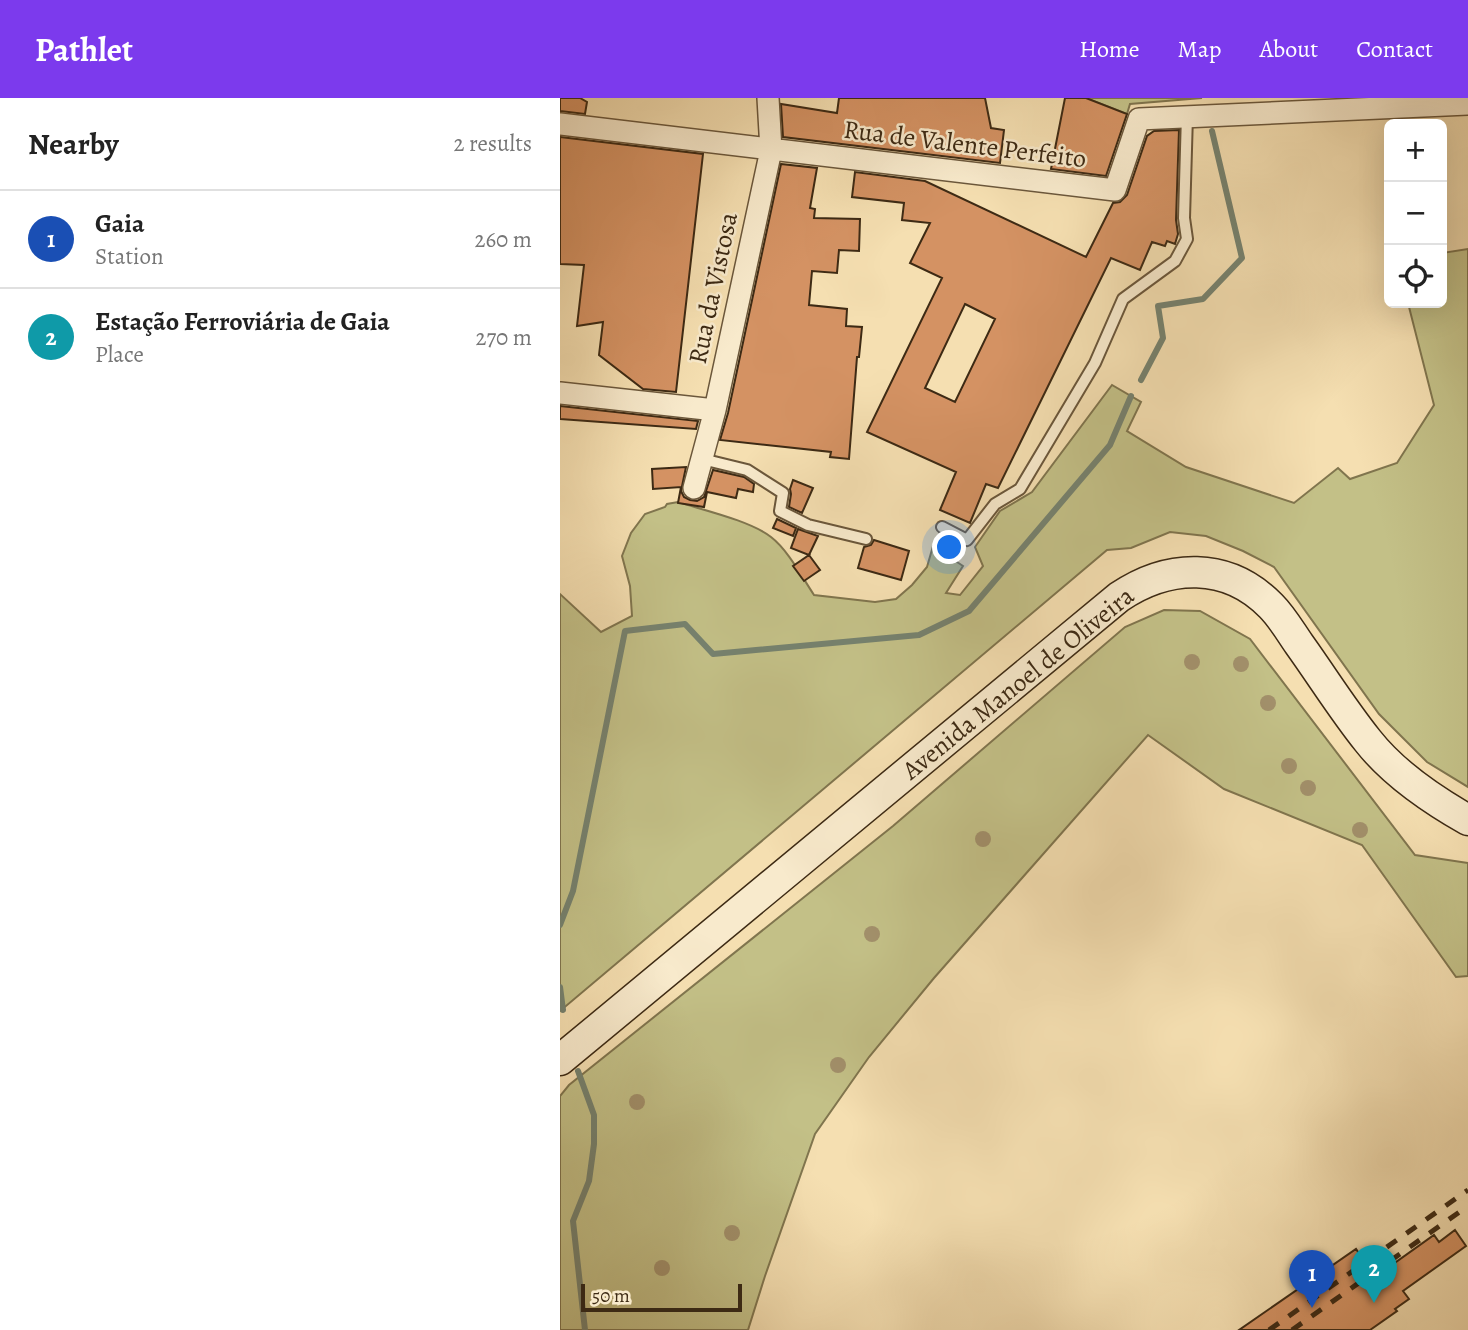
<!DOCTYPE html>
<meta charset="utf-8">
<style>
body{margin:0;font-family:Alegreya,serif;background:#f2f2f2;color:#222}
.controls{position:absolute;right:21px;top:21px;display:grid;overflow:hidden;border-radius:10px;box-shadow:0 7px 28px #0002}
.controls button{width:63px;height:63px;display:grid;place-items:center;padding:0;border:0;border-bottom:2px solid #e0e0e0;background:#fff;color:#222;font:35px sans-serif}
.scale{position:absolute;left:21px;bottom:18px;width:161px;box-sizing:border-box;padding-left:7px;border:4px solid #3d2a14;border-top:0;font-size:19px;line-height:24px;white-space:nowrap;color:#3d2a14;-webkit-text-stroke:5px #f8eacc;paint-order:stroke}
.you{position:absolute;left:390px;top:450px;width:24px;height:24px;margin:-18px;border:5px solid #fff;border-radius:50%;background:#1a73e8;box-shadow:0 0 0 10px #1a73e833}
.badge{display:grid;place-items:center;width:46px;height:46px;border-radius:50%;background:#7c3aed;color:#fff;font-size:23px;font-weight:700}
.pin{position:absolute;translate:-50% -58px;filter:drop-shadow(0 2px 4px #0008)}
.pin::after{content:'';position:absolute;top:37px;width:24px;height:21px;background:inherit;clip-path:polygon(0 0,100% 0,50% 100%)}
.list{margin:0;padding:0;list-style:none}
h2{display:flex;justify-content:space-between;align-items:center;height:91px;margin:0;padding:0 28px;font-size:30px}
h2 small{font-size:23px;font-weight:400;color:#767676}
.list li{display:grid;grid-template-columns:46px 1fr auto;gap:21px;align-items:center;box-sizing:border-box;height:98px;padding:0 28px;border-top:2px solid #e0e0e0}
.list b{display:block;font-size:26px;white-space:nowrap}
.list p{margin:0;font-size:23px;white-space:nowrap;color:#767676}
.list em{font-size:23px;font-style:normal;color:#767676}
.icon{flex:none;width:38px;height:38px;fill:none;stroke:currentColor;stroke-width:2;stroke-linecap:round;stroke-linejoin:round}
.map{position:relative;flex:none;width:908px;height:1232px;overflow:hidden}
header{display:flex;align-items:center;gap:42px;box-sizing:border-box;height:98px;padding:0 35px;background:#7c3aed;color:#fff}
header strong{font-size:33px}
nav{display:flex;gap:38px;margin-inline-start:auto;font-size:24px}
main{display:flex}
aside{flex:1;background:#fff}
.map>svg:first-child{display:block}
.green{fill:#c3c087;stroke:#80754e;stroke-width:2}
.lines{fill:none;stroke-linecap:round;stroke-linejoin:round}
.stream{stroke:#76826f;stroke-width:6}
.building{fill:#d49263;stroke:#3d2a14;stroke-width:2;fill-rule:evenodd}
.lane-casing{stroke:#6b573b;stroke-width:14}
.street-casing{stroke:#6b573b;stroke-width:24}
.secondary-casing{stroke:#3d2a14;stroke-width:33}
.lane{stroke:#f8eacc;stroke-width:10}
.street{stroke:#f8eacc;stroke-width:21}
.secondary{stroke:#f8eacc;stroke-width:30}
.rail{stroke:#3d2a14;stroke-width:5;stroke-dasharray:12 12;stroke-linecap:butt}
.tree{fill:#a2906b}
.labels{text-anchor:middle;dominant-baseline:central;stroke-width:5;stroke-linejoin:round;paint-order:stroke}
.street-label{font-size:26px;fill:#3d2a14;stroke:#f8eacc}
</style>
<header>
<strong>Pathlet</strong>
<nav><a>Home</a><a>Map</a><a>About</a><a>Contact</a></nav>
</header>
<main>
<aside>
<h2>Nearby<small>2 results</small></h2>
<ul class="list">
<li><span class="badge" style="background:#1a4fb4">1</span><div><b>Gaia</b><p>Station</p></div><em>260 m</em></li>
<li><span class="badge" style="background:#0f9aa8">2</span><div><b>Estação Ferroviária de Gaia</b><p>Place</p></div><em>270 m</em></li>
</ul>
</aside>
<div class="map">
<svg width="908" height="1232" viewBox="0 0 908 1232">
<rect width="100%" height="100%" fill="#f5dfb1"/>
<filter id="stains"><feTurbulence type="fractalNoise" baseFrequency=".00286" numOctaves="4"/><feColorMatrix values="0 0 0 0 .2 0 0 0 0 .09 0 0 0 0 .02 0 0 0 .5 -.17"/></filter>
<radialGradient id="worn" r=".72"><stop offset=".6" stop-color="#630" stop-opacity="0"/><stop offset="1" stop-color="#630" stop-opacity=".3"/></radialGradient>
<!-- green -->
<path class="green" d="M526 0H642L570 6 567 16Z
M908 151V689L867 664 819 616 714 469 683 453 646 438 610 434 571 450 547 452 0 913V496L41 534 72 518 70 488 62 458 71 435 85 416 105 409 107 406 118 404C143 412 191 423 211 439 228 452 242 479 254 497L315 504 336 501 352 487 367 469 373 448 403 468 386 495 400 497 423 468 415 449 440 413 472 394 552 287 581 304 567 333 626 369 734 405 778 370 790 381 837 365 874 307 848 205H882V155Z
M604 512 640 513 690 541 855 757 908 765V878L896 879 802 747 664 691 588 637 374 880 309 959 255 1036 205 1178 188 1232H0V998L9 987 333 728 565 529Z"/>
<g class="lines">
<!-- stream -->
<path class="stream" d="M581 282 603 240 598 208 643 201 682 160 652 33
M0 827 13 793 65 533 125 526 153 556 359 537 409 513 550 347 571 298
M0 889 3 912
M18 973 34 1017V1046L29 1083 13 1123 25 1232"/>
</g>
<!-- building -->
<path class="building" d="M0 0H20L27 4 25 16 0 13Z
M279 0H425L431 30 444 32 440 65 223 39 221 6 277 15Z
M505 0H526L567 16 546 78 491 71Z
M619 32 616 122 618 136 615 146 607 143 605 148 592 144 580 172 551 160 438 390 426 386 410 425 380 412 396 374 307 334 382 180 350 165 370 125 342 122 344 105 292 99 295 74 365 83 526 159 553 105 560 104 567 97 587 38 594 33ZM405 206 435 221 395 304 365 290Z
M0 39 143 56 116 294 83 291 39 257 43 224 17 228 24 167 0 166Z
M221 66 257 70 250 110 255 111 254 120 300 121 299 153 279 152 277 175 252 173 249 207 287 211 286 228 302 229 299 259H297L289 361 270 359 271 354 160 342 168 315Z
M0 308 138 323 136 331 0 321Z
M126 369 121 393 124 399 130 402 137 403 144 399 153 372 184 379 194 386 193 394 178 391 176 400 147 394 144 409 118 405 121 389 93 391 92 371Z
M233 382 253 390 242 415 229 409 231 396 230 391Z
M217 421 236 430 233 438 213 430Z
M238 431 258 438 249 457 260 472 244 483 233 468 249 457 231 450Z
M314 442 349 453 341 482 298 470 304 449 311 447Z
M895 1132 906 1148 843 1193 849 1201 835 1211 837 1213 810 1232H679L796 1151 815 1179 874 1137 879 1144Z"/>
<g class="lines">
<defs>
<path id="lane" d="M142 361 187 372 223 395 220 413 248 427 306 441
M382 429 407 442 435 406 460 391 535 265 563 201 615 163 627 141 624 120 627 17"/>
<path id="street" d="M0 26 555 92 579 21 908 6
M0 295 155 312
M134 390 155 312 211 52 208 0"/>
<path id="secondary" d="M0 962 559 499C608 466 667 463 711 508 722 519 730 533 739 546 762 578 783 612 808 643 834 676 871 701 908 722"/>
</defs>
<!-- lane casing -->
<use href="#lane" class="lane-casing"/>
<!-- street casing -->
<use href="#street" class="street-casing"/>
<!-- secondary casing -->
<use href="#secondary" class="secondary-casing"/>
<!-- lane -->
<use href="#lane" class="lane"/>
<!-- street -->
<use href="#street" class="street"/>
<!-- secondary -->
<use href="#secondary" class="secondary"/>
<!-- rail -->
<path class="rail" d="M709 1232 908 1092
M732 1232 908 1108"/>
</g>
<!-- trees -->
<g class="tree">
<circle cx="632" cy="564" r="8"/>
<circle cx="681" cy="566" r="8"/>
<circle cx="708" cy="605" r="8"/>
<circle cx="729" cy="668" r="8"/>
<circle cx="748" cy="690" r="8"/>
<circle cx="800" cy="732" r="8"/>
<circle cx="423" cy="741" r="8"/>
<circle cx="312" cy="836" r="8"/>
<circle cx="278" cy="967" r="8"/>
<circle cx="77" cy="1004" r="8"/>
<circle cx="172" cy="1135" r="8"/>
<circle cx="102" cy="1170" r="8"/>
</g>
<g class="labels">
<!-- street labels -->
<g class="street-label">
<text transform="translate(405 46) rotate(7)">Rua de Valente Perfeito</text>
<text transform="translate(153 190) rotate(-78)">Rua da Vistosa</text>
<text transform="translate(458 585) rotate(-39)">Avenida Manoel de Oliveira</text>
</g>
</g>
<rect width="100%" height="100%" filter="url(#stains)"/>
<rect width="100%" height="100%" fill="url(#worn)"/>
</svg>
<div class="controls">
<button>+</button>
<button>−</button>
<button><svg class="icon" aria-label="locate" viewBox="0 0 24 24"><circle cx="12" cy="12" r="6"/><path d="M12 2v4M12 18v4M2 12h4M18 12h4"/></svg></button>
</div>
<div class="scale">50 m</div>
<div class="you"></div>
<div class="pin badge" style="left:752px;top:1210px;background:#1a4fb4">1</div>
<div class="pin badge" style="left:814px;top:1205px;background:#0f9aa8">2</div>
</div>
</main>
